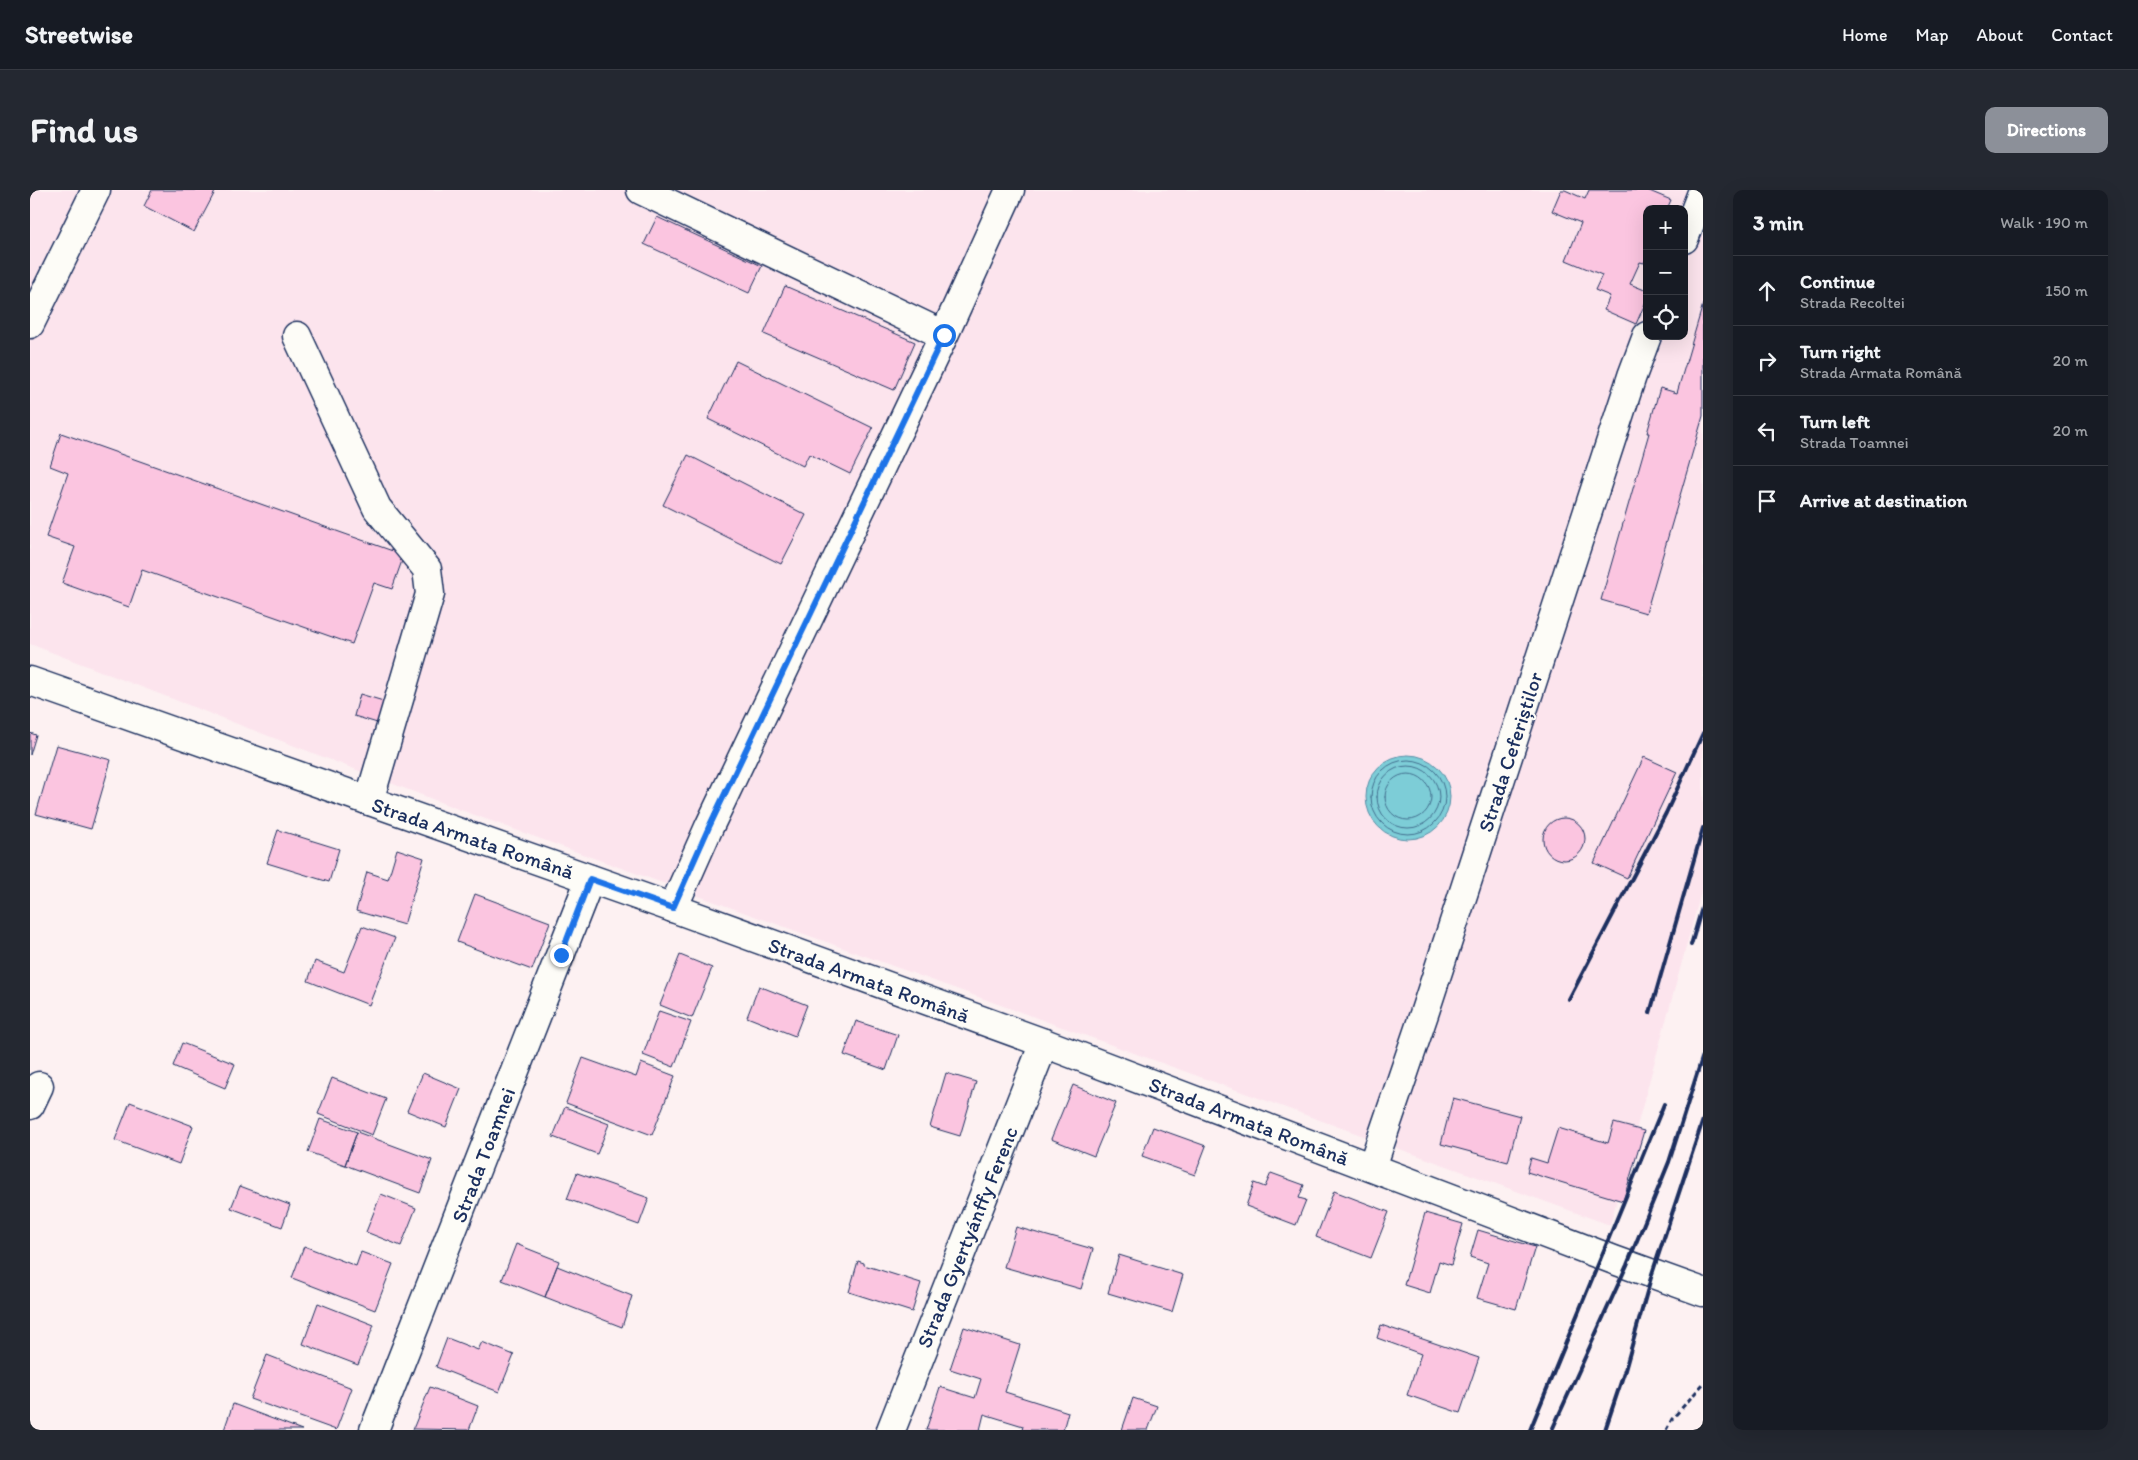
<!DOCTYPE html>
<meta charset="utf-8">
<style>
body{margin:0;font-family:Itim,sans-serif;background:#242831;color:#f1f3f6}
.controls{position:absolute;right:15px;top:15px;display:grid;overflow:hidden;border-radius:10px;box-shadow:0 5px 20px #0002}
.controls button{width:45px;height:45px;display:grid;place-items:center;padding:0;border:0;border-bottom:1px solid #363941;background:#171b24;color:#f1f3f6;font:25px sans-serif}
.stop{position:absolute;width:15px;height:15px;margin:-11px;border:4px solid #1a73e8;border-radius:50%;background:#fff}
.stop.end{background:#1a73e8;border-color:#fff;box-shadow:0 1px 5px #0008}
.list{margin:0;padding:0;list-style:none}
h2{display:flex;justify-content:space-between;align-items:center;height:65px;margin:0;padding:0 20px;font-size:21px}
h2 small{font-size:16px;font-weight:400;color:#9ea1a6}
.list li{display:grid;grid-template-columns:32px 1fr auto;gap:15px;align-items:center;box-sizing:border-box;height:70px;padding:0 20px;border-top:1px solid #363941}
.list b{display:block;font-size:19px;white-space:nowrap}
.list p{margin:0;font-size:16px;white-space:nowrap;color:#9ea1a6}
.list em{font-size:16px;font-style:normal;color:#9ea1a6}
.icon{flex:none;width:28px;height:28px;fill:none;stroke:currentColor;stroke-width:2;stroke-linecap:round;stroke-linejoin:round}
.map{position:relative;flex:none;width:1673px;height:1240px;overflow:hidden;border-radius:10px}
header{display:flex;align-items:center;gap:30px;box-sizing:border-box;height:70px;padding:0 25px;background:#171b24;border-bottom:1px solid #363941}
header strong{font-size:24px}
nav{display:flex;gap:28px;margin-inline-start:auto;font-size:18px}
.intro{display:flex;align-items:center;justify-content:space-between;box-sizing:border-box;height:120px;padding:0 30px}
h1{margin:0;font-size:35px}
.button{padding:12px 22px;border-radius:10px;background:#8c9099;color:#fff;font-size:18px;font-weight:700}
main{display:flex;gap:30px;padding:0 30px}
aside{flex:1;background:#171b24;border-radius:10px;box-shadow:0 5px 20px #0002}
.map>svg:first-child{display:block}
.built{fill:#fce4ed;fill-rule:evenodd}
.water{fill:#7dcdd7;stroke:#568ea7}
.lines{fill:none;stroke-linecap:round;stroke-linejoin:round}
.shore{stroke:#426e8e;stroke-width:1}
.building{fill:#fbc5e0;stroke:#1b2f5e}
.minor-casing{stroke:#1b2f5e;stroke-width:31}
.major-casing{stroke:#1b2f5e;stroke-width:31}
.path{stroke:#1b2f5e;stroke-width:3;stroke-dasharray:5 4;stroke-linecap:butt}
.minor{stroke:#fdfcf7;stroke-width:28}
.major{stroke:#fdfcf7;stroke-width:28}
.rail{stroke:#1b2f5e;stroke-width:4}
.route{stroke:#1a73e8;stroke-width:6}
.labels{text-anchor:middle;dominant-baseline:central;stroke-width:4;stroke-linejoin:round;paint-order:stroke}
.street-label{font-size:21px;fill:#1b2f5e;stroke:#fdfcf7}
</style>
<header>
<strong>Streetwise</strong>
<nav><a>Home</a><a>Map</a><a>About</a><a>Contact</a></nav>
</header>
<div class="intro"><h1>Find us</h1><a class="button">Directions</a></div>
<main>
<div class="map">
<svg width="1673" height="1240" viewBox="0 0 1673 1240">
<rect width="100%" height="100%" fill="#fdf1f2"/>
<filter id="ink" filterUnits="userSpaceOnUse"><feTurbulence type="fractalNoise" baseFrequency=".02" numOctaves="2"/><feDisplacementMap in="SourceGraphic" scale="10" xChannelSelector="R" yChannelSelector="G"/><feConvolveMatrix kernelMatrix="1 2 1 2 8 2 1 2 1" color-interpolation-filters="sRGB"/></filter>
<g filter="url(#ink)">
<!-- built -->
<path class="built" d="M0 0H1673V695L1580 1035 428 619 0 454ZM1617 19H1654V146H1617Z"/>
<!-- water -->
<path class="water" d="M1336 607a42 42 0 1 1 84 0a42 42 0 1 1-84 0Z"/>
<g class="lines">
<!-- shore -->
<path class="shore" d="M1341 607a37 37 0 1 1 74 0a37 37 0 1 1-74 0Z
M1347 607a31 31 0 1 1 62 0a31 31 0 1 1-62 0Z
M1355 607a23 23 0 1 1 46 0a23 23 0 1 1-46 0Z"/>
</g>
<!-- building -->
<path class="building" d="M122 0H186L164 42 114 16Z
M1531 0H1535L1555 9 1559 0H1617L1641 10 1637 19H1617V67L1614 73 1610 72 1600 94 1617 101V109L1606 134 1574 120 1580 106 1565 100 1572 85 1536 70 1551 33 1522 21Z
M627 27 732 76 719 103 614 54Z
M755 96 885 152 864 200 734 144Z
M1673 114V226L1616 423 1571 410 1619 243H1617L1630 198 1647 203Z
M706 171 843 238 820 284 779 264 773 276 678 229Z
M31 243 374 365 362 399 344 393 322 454 112 380 99 417 32 393 45 357 16 347 38 283 20 276Z
M658 265 776 325 751 374 633 315Z
M330 504 360 513 354 535 324 526Z
M0 543 6 545 0 565Z
M26 555 81 570 61 639 6 624Z
M1614 567 1647 582 1597 688 1564 673Z
M1513 649a21 21 0 1 1 42 0a21 21 0 1 1-42 0Z
M248 640 309 659 299 692 237 673Z
M367 659 394 668 374 735 326 721 337 682 358 689Z
M445 704 520 732 502 780 427 752Z
M332 736 365 748 339 815 278 791 285 771 314 782Z
M650 765 682 778 662 828 630 815Z
M729 796 777 815 765 846 717 827Z
M629 821 661 832 644 877 613 865Z
M826 831 868 845 856 880 814 865Z
M152 853 205 874 195 898 143 876Z
M553 868 606 887 611 873 645 886 622 945 536 913Z
M393 883 431 899 416 937 377 921Z
M916 883 946 892 930 946 900 937Z
M302 888 356 909 342 945 288 924Z
M1043 895 1086 913 1064 966 1021 949Z
M1423 908 1490 926 1478 972 1411 954Z
M100 912 163 936 149 974 85 950Z
M535 917 579 934 567 964 523 947Z
M290 929 327 942 315 975 278 962Z
M1584 933 1614 941 1593 1011 1497 982 1501 968 1517 973 1528 938 1578 953Z
M1123 937 1176 956 1165 985 1112 966Z
M327 942 402 970 390 1003 315 975Z
M547 983 619 1008 609 1035 537 1009Z
M1241 983 1274 995 1269 1008 1276 1010 1266 1035 1216 1016 1224 993 1235 997Z
M210 996 260 1015 252 1037 201 1018Z
M1304 1001 1359 1022 1341 1068 1286 1047Z
M351 1004 386 1018 371 1056 336 1042Z
M1395 1023 1433 1034 1421 1075 1409 1071 1400 1103 1374 1095Z
M986 1037 1063 1059 1051 1099 974 1077Z
M1448 1040 1505 1057 1486 1119 1447 1108 1458 1073 1440 1067Z
M486 1054 529 1071 515 1107 472 1090Z
M274 1056 326 1076 331 1062 363 1074 345 1120 262 1088Z
M1089 1065 1153 1085 1142 1122 1078 1103Z
M828 1071 834 1073V1075L891 1093 882 1122 819 1102Z
M527 1076 602 1106 592 1137 515 1107Z
M288 1113 344 1135 328 1175 273 1154Z
M1351 1135 1449 1168 1430 1223 1377 1205 1391 1164 1347 1148Z
M934 1137 990 1155 975 1202 1038 1222 1033 1240H992L993 1236 954 1224 950 1240H896L910 1197 945 1208 951 1189 920 1179Z
M417 1148 448 1160 452 1152 484 1165 469 1202 406 1177Z
M237 1165 322 1198 306 1240 220 1209Z
M400 1197 448 1216 439 1240 383 1239Z
M1103 1208 1127 1216 1118 1240H1092Z
M203 1214 272 1240H194Z"/>
<g class="lines">
<defs>
<path id="minor" d="M611 0 914 145
M1654 49 1673 0
M0 134 66 0
M267 146 347 318 397 379 400 404 339 611
M643 718 679 637 914 145 980 0
M0 915 9 896
M1342 977 1395 821 1602 186 1617 146
M344 1240 560 689
M861 1240 1014 853"/>
<path id="major" d="M0 491 643 718 1014 853 1584 1070 1673 1102"/>
</defs>
<!-- minor casing -->
<use href="#minor" class="minor-casing"/>
<!-- major casing -->
<use href="#major" class="major-casing"/>
<!-- path -->
<path class="path" d="M1636 1240 1642 1229 1673 1194"/>
<!-- minor -->
<use href="#minor" class="minor"/>
<!-- major -->
<use href="#major" class="major"/>
<!-- rail -->
<path class="rail" d="M1661 755 1673 714
M1539 809 1636 623 1673 543
M1620 823 1673 638
M1500 1240 1634 914
M1522 1240 1597 1075 1639 972 1673 865
M1575 1240 1595 1180 1622 1084 1673 930"/>
</g>
</g>
<g class="lines" filter="url(#ink)">
<!-- route -->
<path class="route" d="M531 765 560 689 643 718 679 637 914 145"/>
</g>
<g class="labels">
<!-- street labels -->
<g class="street-label">
<text transform="translate(1480 562) rotate(-72)">Strada Ceferiștilor</text>
<text transform="translate(443 648) rotate(19)">Strada Armata Română</text>
<text transform="translate(839 790) rotate(20)">Strada Armata Română</text>
<text transform="translate(1219 931) rotate(21)">Strada Armata Română</text>
<text transform="translate(453 965) rotate(-69)">Strada Toamnei</text>
<text transform="translate(937 1047) rotate(-68)">Strada Gyertyánffy Ferenc</text>
</g>
</g>
</svg>
<div class="controls">
<button>+</button>
<button>−</button>
<button><svg class="icon" aria-label="locate" viewBox="0 0 24 24"><circle cx="12" cy="12" r="6"/><path d="M12 2v4M12 18v4M2 12h4M18 12h4"/></svg></button>
</div>
<div class="stop" style="left:914px;top:145px"></div>
<div class="stop end" style="left:531px;top:765px"></div>
</div>
<aside>
<h2>3 min<small>Walk · 190 m</small></h2>
<ul class="list">
<li><svg class="icon" aria-label="ahead" viewBox="0 0 24 24"><path d="M12 20V5M6 11l6-6 6 6"/></svg><div><b>Continue</b><p>Strada Recoltei</p></div><em>150 m</em></li>
<li><svg class="icon" aria-label="right" viewBox="0 0 24 24"><path d="M7 20v-9h11M14 6l5 5-5 5"/></svg><div><b>Turn right</b><p>Strada Armata Română</p></div><em>20 m</em></li>
<li><svg class="icon" aria-label="left" viewBox="0 0 24 24"><path d="M17 20v-9H6M10 6l-5 5 5 5"/></svg><div><b>Turn left</b><p>Strada Toamnei</p></div><em>20 m</em></li>
<li><svg class="icon" aria-label="arrive" viewBox="0 0 24 24"><path d="M6 21V4h12l-3 4 3 4H6"/></svg><div><b>Arrive at destination</b></div></li>
</ul>
</aside>
</main>
